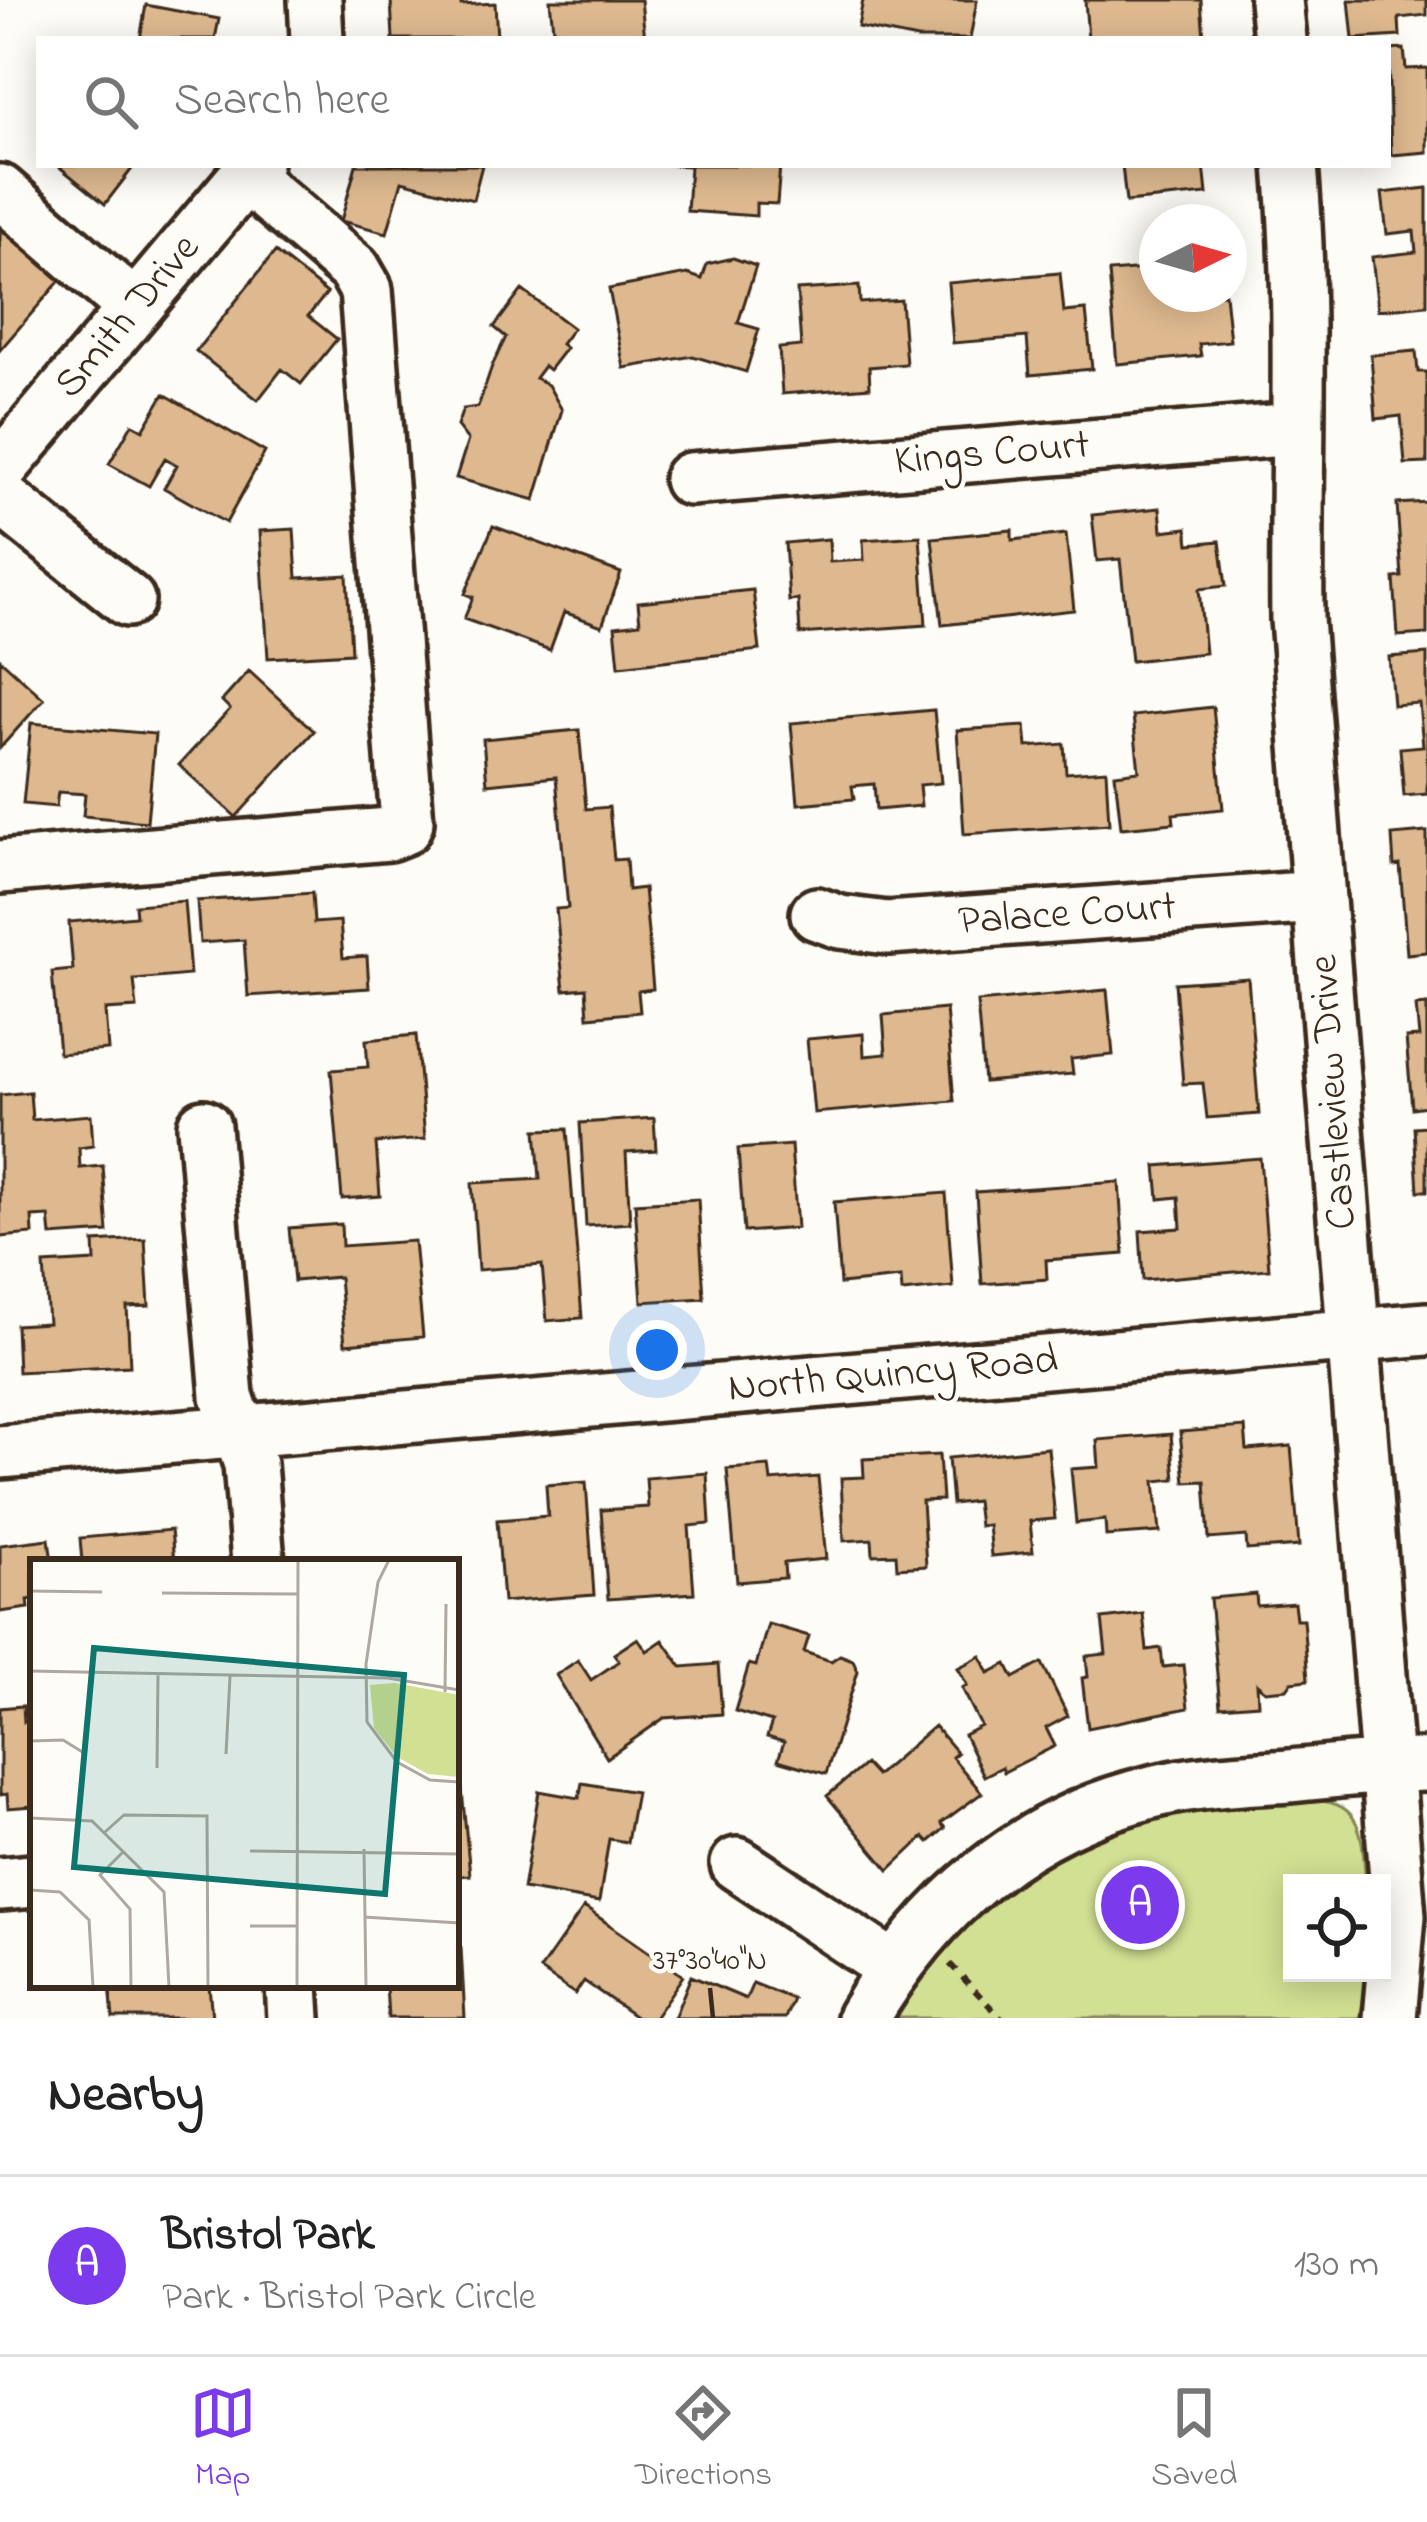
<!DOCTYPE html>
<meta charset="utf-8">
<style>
body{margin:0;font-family:"Indie Flower",sans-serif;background:#f2f2f2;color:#222}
.controls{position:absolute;right:36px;bottom:36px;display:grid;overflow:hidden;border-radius:0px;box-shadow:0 6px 30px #0003}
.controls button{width:108px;height:108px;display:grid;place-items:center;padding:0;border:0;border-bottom:3px solid #e0e0e0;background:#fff;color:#222;font:60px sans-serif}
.compass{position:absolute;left:1139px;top:204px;width:108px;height:108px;border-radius:50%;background:#fff;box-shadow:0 6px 30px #0003;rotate:85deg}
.you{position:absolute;left:657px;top:1350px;width:42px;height:42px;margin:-30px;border:9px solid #fff;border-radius:50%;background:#1a73e8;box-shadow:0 0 0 18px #1a73e833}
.badge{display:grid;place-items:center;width:78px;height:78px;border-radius:50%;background:#7c3aed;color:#fff;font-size:39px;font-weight:700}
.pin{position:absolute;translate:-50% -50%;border:6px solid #fff;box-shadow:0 3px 12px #0006}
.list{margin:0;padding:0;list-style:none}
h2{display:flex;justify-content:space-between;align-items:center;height:156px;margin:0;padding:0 48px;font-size:51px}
h2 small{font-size:39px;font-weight:400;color:#767676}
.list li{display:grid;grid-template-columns:78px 1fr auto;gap:36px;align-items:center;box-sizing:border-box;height:180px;padding:0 48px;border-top:3px solid #e0e0e0}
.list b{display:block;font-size:45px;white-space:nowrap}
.list p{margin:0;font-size:39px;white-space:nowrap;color:#767676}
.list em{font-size:39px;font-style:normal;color:#767676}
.icon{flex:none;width:66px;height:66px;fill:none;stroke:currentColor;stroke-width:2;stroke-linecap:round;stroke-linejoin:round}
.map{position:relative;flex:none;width:1427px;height:2018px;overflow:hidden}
.search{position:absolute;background:#fff;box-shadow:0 6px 30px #0003;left:36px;right:36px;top:36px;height:132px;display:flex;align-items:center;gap:30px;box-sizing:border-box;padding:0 42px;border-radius:0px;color:#767676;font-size:45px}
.sheet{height:336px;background:#fff}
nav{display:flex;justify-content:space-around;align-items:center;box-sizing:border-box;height:168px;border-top:3px solid #e0e0e0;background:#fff;font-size:33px;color:#767676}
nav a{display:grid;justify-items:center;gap:6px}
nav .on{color:#7c3aed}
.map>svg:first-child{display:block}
.green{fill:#d2e093;stroke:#868558;stroke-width:3}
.building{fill:#deb98f;stroke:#3b2a1e;stroke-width:3}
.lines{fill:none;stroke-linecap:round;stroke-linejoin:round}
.minor-casing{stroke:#3b2a1e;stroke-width:60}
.path{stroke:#3b2a1e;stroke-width:6;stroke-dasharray:9 9;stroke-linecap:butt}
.minor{stroke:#fdfcf7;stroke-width:51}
.ticks{fill:none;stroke:#3b2a1e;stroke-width:4.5}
.labels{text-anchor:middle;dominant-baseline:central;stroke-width:9;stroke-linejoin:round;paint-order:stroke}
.street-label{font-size:42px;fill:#3b2a1e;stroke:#fdfcf7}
.inset-road{fill:none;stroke:#afa8a0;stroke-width:3}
.view{fill:#0f766e;fill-opacity:0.15;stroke:#0f766e;stroke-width:6}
.inset-edge{fill:none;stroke:#3b2a1e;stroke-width:6}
.ticks-label{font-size:30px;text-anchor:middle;fill:#3b2a1e;stroke:#fdfcf7;stroke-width:9;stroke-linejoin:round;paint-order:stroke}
</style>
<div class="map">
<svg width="1427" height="2018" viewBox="0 0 1427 2018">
<rect width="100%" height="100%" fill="#fdfcf7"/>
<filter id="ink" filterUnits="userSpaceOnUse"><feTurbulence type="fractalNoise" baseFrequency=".00833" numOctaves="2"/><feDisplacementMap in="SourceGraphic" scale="24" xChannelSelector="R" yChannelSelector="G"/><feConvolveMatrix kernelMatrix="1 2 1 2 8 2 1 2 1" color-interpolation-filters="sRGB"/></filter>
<g filter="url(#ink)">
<!-- green -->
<path class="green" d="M1318 1801C1366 1803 1362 1845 1366 1883H1292V1973H1368L1360 2018H897C956 1918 1052 1833 1170 1815 1219 1808 1269 1806 1318 1801Z"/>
<!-- building -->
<path class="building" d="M391 0H460L461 5 495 3 497 39H393Z
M550 0H641L645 39H554Z
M863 0H977L970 39H917L858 27Z
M1085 0H1201L1204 39H1088Z
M1349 0H1427V15L1399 18 1400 36 1353 39Z
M146 5 219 19 215 39H140Z
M1404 49 1406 69 1427 68V152L1391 155 1388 50Z
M57 165H135L105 204Z
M356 165H482L473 200 402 181 387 233 341 221Z
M672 165H780L777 204 756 203V216L687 211 690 166Z
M1122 165H1204L1207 194 1126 202Z
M1427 188V305L1378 310 1372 257 1416 252 1414 231 1387 234 1382 193Z
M2 223 64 276 0 350V225Z
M275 252 327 293 308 316 337 339 301 384 282 369 258 400 196 351Z
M733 258 756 266 738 323 759 329 746 372 693 356 624 368 609 289 687 274 702 279 707 264Z
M1157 268V294H1225L1230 341 1199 344 1201 356 1117 364 1109 272Z
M1060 273 1064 312 1086 310 1092 369 1030 375 1027 337 953 343 948 283Z
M859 286 860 303 901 300 906 364 869 367 870 387 782 394 779 348 801 346 797 290Z
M522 290 573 328 561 344 566 348 549 370 544 366 535 378 548 385 562 410 535 500 456 478 468 440 457 426 463 409 478 407 492 366 506 337 494 327Z
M1416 351 1418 372H1427V463L1405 464 1401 416 1376 419 1371 355Z
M164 394 265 452 226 523 164 488 177 465 165 458 149 486 109 464 132 424 143 430Z
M1427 502V634L1398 636 1394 578 1402 577 1397 504Z
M1160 508 1162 531 1187 528 1189 544 1220 541 1226 586 1199 589 1205 653 1131 661 1120 559 1097 561 1092 515Z
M493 526 621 573 602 626 564 612 550 650 464 619 473 597 465 594Z
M294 529 297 578 347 575 351 653 268 658 260 531Z
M1012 530V540L1066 534 1074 610 942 625 932 538Z
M920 536 926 625 800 634 798 600 789 601 785 543 829 539 830 562 864 560 863 540Z
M753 590 760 650 619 666 615 626 640 623 638 602Z
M1427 654V794L1404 796 1400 748 1423 746 1419 703 1393 705 1389 657Z
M0 659 44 699 0 748Z
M249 671 314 731 236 817 179 765 230 709 222 701Z
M1213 707 1223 809 1173 814 1174 823 1121 828 1115 774 1139 771 1133 716Z
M934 710 941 783 919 785 921 806 876 810 874 784 852 786 854 799 798 804 791 723Z
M31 723 155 734 147 822 83 816 85 794 58 792 56 807 23 804Z
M1025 726 1027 747 1064 744 1066 773 1106 770 1109 824 964 834 957 730Z
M579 730 586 809 609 807 614 860 626 859 628 890 644 888 653 989 638 991 640 1012 588 1017 586 988 564 990 556 909 568 908 556 777 487 784 483 739Z
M1427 832V952L1407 954 1400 865 1394 866 1392 835Z
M312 893 314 923 340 921 343 958 367 956 369 988 248 996 244 940 200 943 197 901Z
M184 901 190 975 134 980 137 1008 105 1010 108 1050 59 1054 52 972 73 970 69 922 136 916 135 905Z
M1248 978 1259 1114 1207 1118 1203 1083 1183 1084 1175 983Z
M1107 990 1113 1055 1071 1059 1073 1074 984 1082 977 1002Z
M1427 1005V1106L1412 1108 1406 1038 1419 1037 1416 1006Z
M946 1009 954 1101 814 1113 807 1039 863 1034 864 1056 886 1054 883 1015Z
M416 1035 425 1139 376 1143 380 1196 342 1199 331 1070 368 1067 366 1040Z
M30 1092 32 1120 91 1115 93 1146 79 1148 80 1168 103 1166 108 1232 51 1236 49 1216 32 1217 33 1234 0 1237V1095Z
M654 1118 656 1150 626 1152 630 1223 586 1226 580 1123Z
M1427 1126V1191H1418L1414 1127Z
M567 1129 582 1318 547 1321 542 1265 478 1270 472 1183 540 1179 536 1130Z
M791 1145 797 1228 744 1232 738 1149Z
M1260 1158 1269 1269 1143 1280 1140 1231 1181 1228 1179 1197 1159 1199 1156 1166Z
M1119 1182 1124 1254 1046 1260 1047 1279 982 1284 976 1192Z
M946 1193 953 1287 902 1292 901 1278 840 1284 834 1202Z
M698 1199 704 1298 642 1302 635 1203Z
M341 1224 342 1246 414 1241 423 1337 345 1344 339 1277 294 1281 289 1228Z
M145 1239 149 1306 127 1307 130 1366 18 1372 16 1325 48 1323 44 1264 95 1261 94 1242Z
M1245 1427 1247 1450 1291 1446 1299 1546 1247 1550 1246 1536 1209 1539 1205 1481 1185 1482 1180 1432Z
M1171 1434 1175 1479 1155 1481 1160 1532 1106 1536 1105 1520 1076 1523 1071 1469 1099 1467 1097 1440Z
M1048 1448 1055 1519 1030 1521 1033 1552 991 1556 988 1525 979 1526 976 1501 952 1504 948 1458Z
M939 1455 942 1500 922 1501 926 1566 897 1568 896 1554 873 1555 872 1539 844 1541 841 1478 864 1477 863 1459Z
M769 1466 771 1481 818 1477 826 1559 784 1563 785 1578 737 1582 727 1469Z
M707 1473 710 1524 689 1526 694 1593 608 1599 601 1510 648 1507 646 1478Z
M586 1482 594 1595 503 1602 497 1520 548 1516 546 1485Z
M171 1530 174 1562H82L80 1538Z
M49 1539 52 1562H33V1599L28 1600 29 1608 0 1612V1545Z
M1256 1594 1257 1606 1294 1603 1296 1619H1303L1308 1680 1292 1682 1287 1689 1265 1691 1257 1684 1258 1704 1220 1707 1210 1598Z
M1143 1614 1147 1650 1161 1648 1163 1667 1183 1665 1188 1708 1088 1728 1082 1678 1088 1677 1086 1656 1106 1654 1102 1619Z
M768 1624 809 1636 804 1652 831 1661 840 1655 853 1660 858 1671 826 1774 778 1760 784 1742 767 1737 772 1722 735 1711 749 1664 756 1666Z
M638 1638 647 1651 663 1640 682 1667 718 1664 722 1714 664 1718 607 1758 556 1675 578 1660 591 1680 619 1661 614 1654Z
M981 1656 989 1673 1007 1664 1014 1678 1042 1663 1068 1716 1046 1728 1055 1746 1004 1772 1002 1767 984 1776 964 1735 981 1726 962 1688 967 1685 958 1668Z
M23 1706 24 1722 33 1721V1806L8 1808 7 1794 0 1795V1708Z
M934 1726 957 1753 952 1757 982 1793 941 1823 945 1828 929 1842 924 1837 889 1870 827 1796 865 1764 876 1776Z
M582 1783 636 1792 627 1842 609 1839 599 1902 523 1889 539 1791 579 1798Z
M462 1790 470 1875 456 1876V1791Z
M584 1907 683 1976 654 2018H637L584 1981 575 1994 540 1970Z
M461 1948 465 2018H388L386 1985H456V1949Z
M691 1976 746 1999 753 1983 793 1999 785 2018H674Z
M110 1985H209L212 2018H113Z"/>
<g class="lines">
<defs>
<path id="minor" d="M315 0 317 39
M1276 0 1280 39
M1291 165C1304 316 1295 468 1297 619L1399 1916 1390 2018
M0 191 135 308
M0 469 255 165
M690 479 1295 429
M0 497 128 600
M0 867 389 834 404 828 407 822 366 290 354 269 246 176
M817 914 840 922 888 928 1318 897
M204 1126 227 1396 250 1464 258 1562
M0 1452 1427 1329
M737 1864 892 1967
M0 1884 33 1881
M292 1985 294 2018
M863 2018C928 1906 1023 1823 1152 1792 1196 1781 1243 1779 1289 1776 1335 1772 1381 1766 1427 1765"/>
</defs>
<!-- minor casing -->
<use href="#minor" class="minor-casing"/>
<!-- path -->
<path class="path" d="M950 1964 1001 2018"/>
<!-- minor -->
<use href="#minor" class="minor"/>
</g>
</g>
<!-- ticks -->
<path class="ticks" d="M710 1988 713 2018"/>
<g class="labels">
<!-- street labels -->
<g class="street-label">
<text transform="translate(128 317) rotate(-50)">Smith Drive</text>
<text transform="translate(992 454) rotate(-5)">Kings Court</text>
<text transform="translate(1067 915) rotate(-4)">Palace Court</text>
<text transform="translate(1334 1092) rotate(-94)">Castleview Drive</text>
<text transform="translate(893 1375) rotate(-5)">North Quincy Road</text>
</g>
</g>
<!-- overview -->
<g transform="translate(30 1559)">
<rect width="429" height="429" fill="#fdfcf7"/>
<path d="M365 124 429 136V218L398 215 367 198 344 169 340 126Z" fill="#d2e093"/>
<path class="inset-road" d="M359 1 348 23 336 105 337 163 367 203 400 221 429 223M0 32 72 33M132 34 268 35M0 112 358 119 429 131M415 133 416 45M0 182 33 181 54 194M196 195 200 117M127 209 128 115M0 259 62 262 134 333 139 428M75 273 94 256 177 257 178 428M334 290 336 428M94 292 70 316 100 350 101 428M220 292 429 295M0 331 30 333 59 361 63 428M334 358 429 364M220 367H268M267 428 268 1"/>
<path class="view" d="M64 89 374 116 355 335 44 308Z"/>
<rect width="429" height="429" class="inset-edge"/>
</g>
<g class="ticks-label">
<text x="710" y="1969">37°30'40"N</text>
</g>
</svg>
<div class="controls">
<button><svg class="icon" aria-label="locate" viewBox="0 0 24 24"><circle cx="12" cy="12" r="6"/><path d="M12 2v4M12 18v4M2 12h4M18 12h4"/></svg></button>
</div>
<svg class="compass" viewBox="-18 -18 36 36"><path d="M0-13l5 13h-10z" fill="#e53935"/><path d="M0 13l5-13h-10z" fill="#767676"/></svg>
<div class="you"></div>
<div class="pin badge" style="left:1140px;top:1905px">A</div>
<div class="search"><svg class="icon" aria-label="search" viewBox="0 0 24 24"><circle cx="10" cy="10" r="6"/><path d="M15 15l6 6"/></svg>Search here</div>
</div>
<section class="sheet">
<h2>Nearby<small></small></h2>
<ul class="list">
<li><span class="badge">A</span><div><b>Bristol Park</b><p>Park · Bristol Park Circle</p></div><em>130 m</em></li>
</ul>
</section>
<nav>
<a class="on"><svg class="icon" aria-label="map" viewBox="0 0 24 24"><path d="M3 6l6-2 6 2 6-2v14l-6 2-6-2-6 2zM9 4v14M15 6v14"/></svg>Map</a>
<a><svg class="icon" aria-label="directions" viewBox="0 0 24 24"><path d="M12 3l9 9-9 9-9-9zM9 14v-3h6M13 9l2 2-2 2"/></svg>Directions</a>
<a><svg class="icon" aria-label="saved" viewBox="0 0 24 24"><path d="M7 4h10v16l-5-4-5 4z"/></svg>Saved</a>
</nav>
